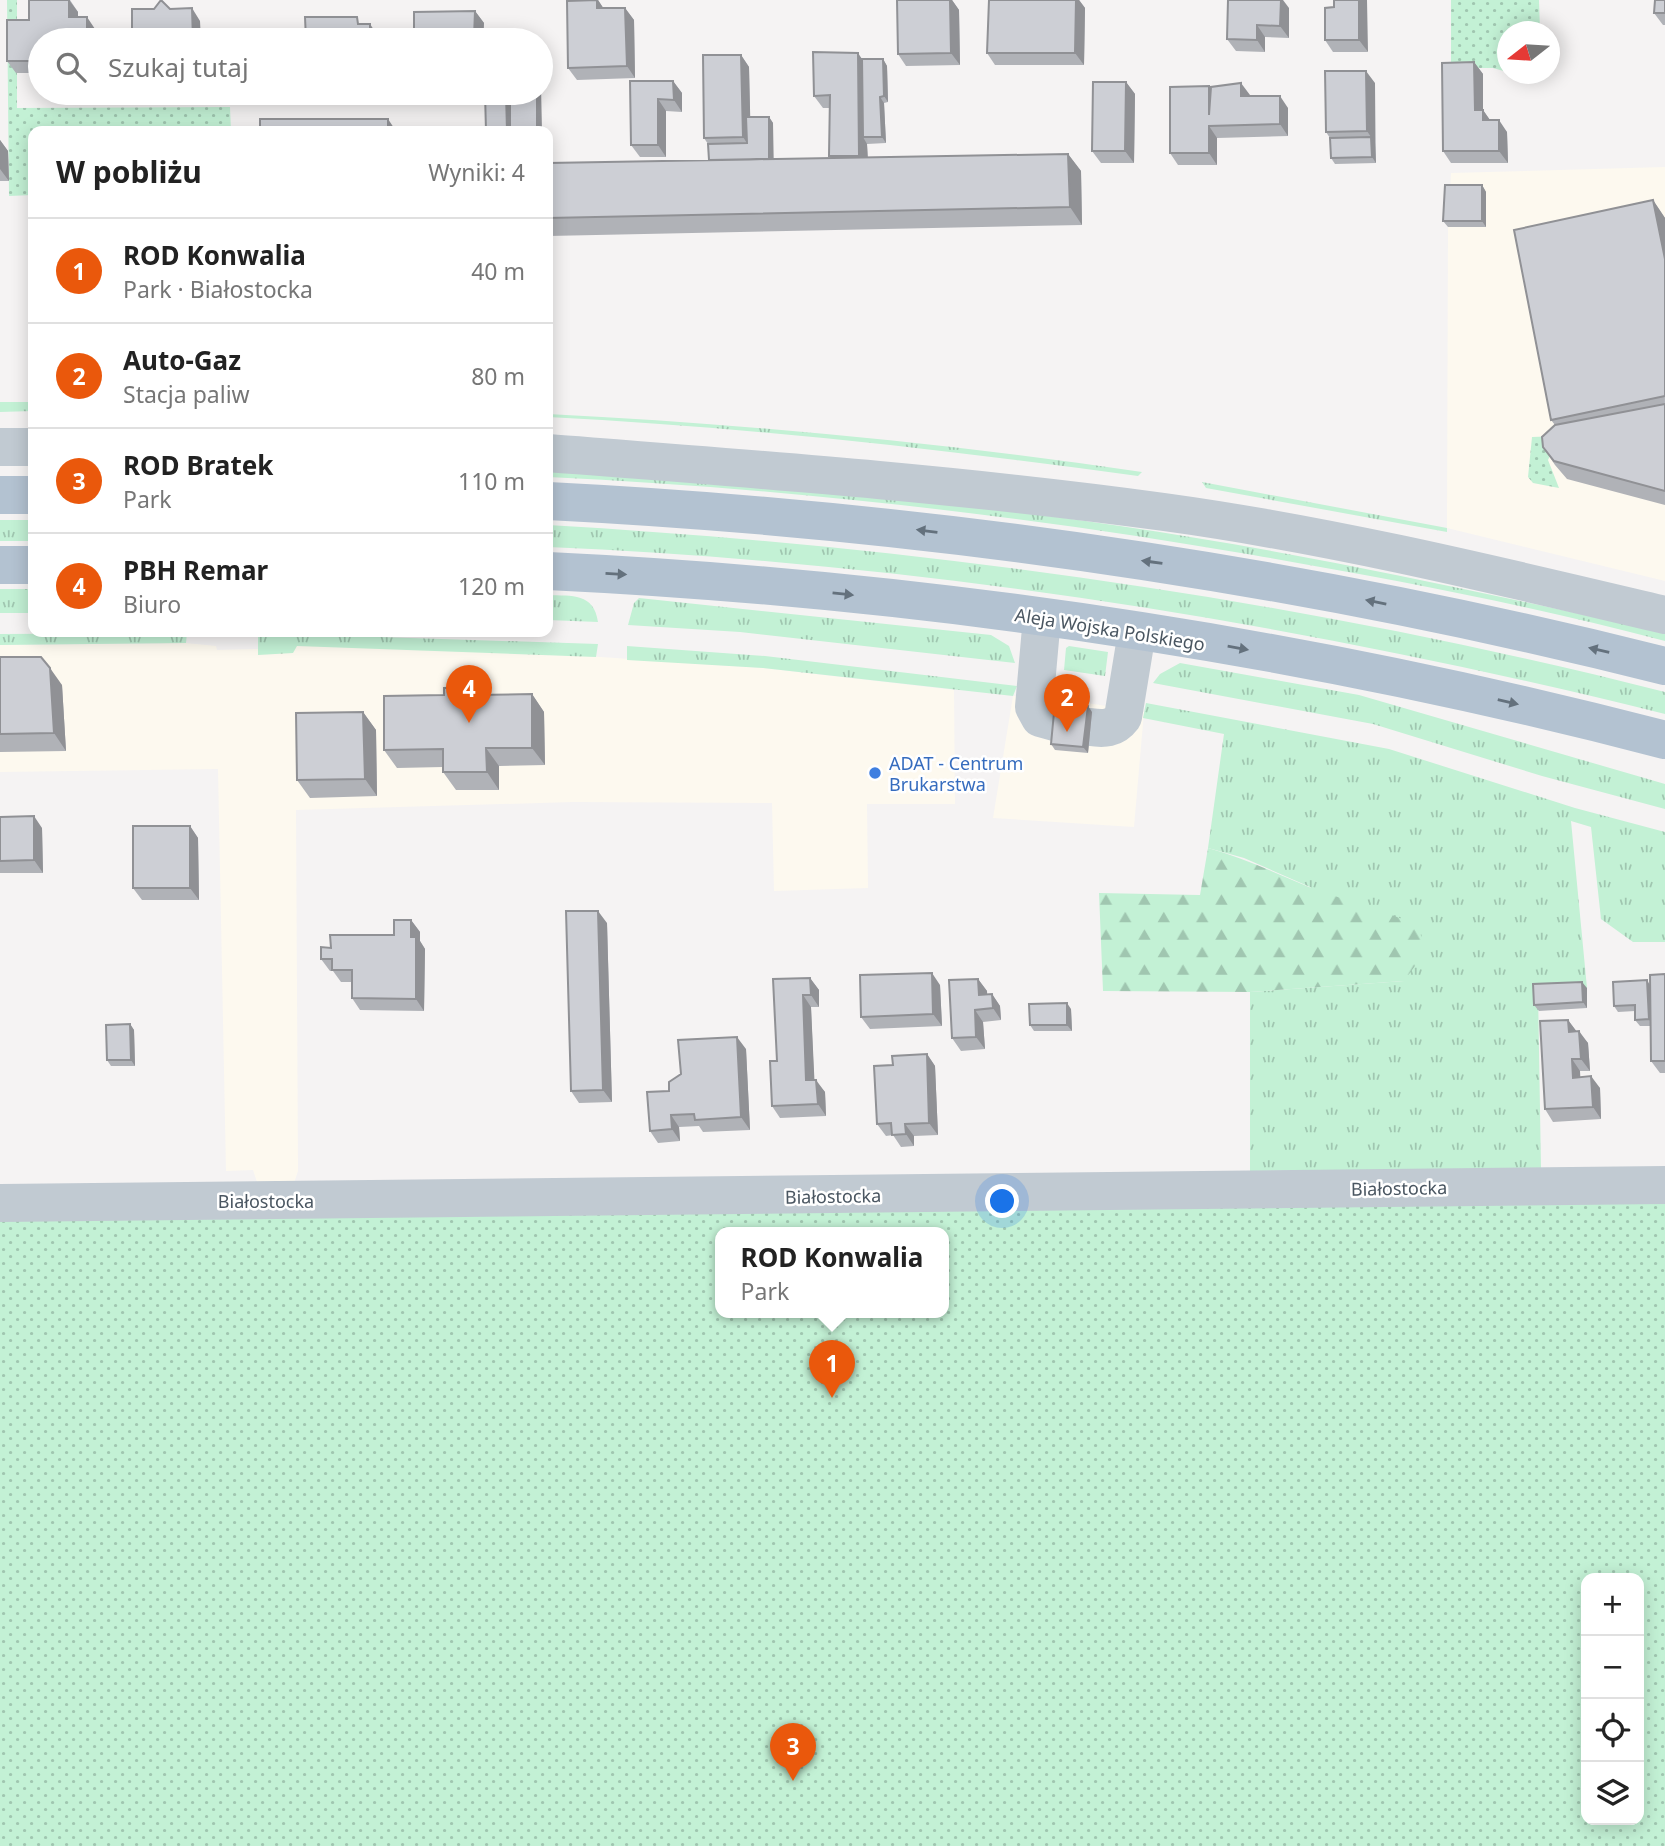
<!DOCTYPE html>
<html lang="pl">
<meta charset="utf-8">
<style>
body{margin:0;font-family:"Noto Sans",sans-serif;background:#f2f2f2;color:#222}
.controls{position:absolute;right:21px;bottom:21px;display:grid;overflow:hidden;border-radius:14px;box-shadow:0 4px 18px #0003}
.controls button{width:63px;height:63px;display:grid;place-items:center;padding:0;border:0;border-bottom:2px solid #e0e0e0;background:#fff;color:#222;font:35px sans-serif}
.compass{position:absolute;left:1497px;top:21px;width:63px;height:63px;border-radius:50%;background:#fff;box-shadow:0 4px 18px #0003;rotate:253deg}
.you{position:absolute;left:1003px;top:1202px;width:24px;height:24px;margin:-18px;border:5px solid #fff;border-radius:50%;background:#1a73e8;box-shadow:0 0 0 10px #1a73e833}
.badge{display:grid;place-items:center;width:46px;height:46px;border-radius:50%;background:#ea580c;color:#fff;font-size:23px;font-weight:700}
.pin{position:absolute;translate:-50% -58px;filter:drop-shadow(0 2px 4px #0008)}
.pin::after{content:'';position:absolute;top:37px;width:24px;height:21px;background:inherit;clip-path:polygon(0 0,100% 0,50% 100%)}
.popup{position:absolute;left:715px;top:1227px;width:234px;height:91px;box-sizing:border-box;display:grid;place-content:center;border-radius:14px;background:#fff;filter:drop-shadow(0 2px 5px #0005);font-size:23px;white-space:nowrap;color:#767676}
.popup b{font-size:26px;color:#222}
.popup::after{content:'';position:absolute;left:50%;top:100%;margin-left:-14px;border:14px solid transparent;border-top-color:#fff}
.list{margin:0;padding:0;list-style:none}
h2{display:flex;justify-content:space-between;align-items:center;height:91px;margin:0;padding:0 28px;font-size:30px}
h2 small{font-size:23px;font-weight:400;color:#767676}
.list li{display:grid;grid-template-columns:46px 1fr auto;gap:21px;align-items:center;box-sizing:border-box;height:105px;padding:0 28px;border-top:2px solid #e0e0e0}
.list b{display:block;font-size:26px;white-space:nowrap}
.list p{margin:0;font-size:23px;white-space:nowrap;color:#767676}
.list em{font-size:23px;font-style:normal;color:#767676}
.icon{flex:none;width:38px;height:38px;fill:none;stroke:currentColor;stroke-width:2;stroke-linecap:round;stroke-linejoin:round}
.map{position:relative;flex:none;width:1665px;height:1846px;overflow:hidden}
.search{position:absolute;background:#fff;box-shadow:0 4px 18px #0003;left:28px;top:28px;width:525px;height:77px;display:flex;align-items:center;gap:18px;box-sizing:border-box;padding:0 24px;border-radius:38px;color:#767676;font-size:26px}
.panel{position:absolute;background:#fff;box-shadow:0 4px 18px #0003;left:28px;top:126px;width:525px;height:511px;border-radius:14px}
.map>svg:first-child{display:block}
.commercial{fill:#fdf9ef}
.grass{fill:url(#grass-tufts)}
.forest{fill:url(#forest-firs)}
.park{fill:url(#park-dots);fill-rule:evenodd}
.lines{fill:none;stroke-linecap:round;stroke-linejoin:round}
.minor{stroke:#c1cad2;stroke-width:38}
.major{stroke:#b3c2d1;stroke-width:38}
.wall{fill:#b0b2b7}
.shaded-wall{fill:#909195}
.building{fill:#cdcfd5;stroke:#909195;stroke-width:2}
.oneway{fill:#64717d}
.shop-dot{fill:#3f7fe0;stroke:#fff;stroke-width:2.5}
.labels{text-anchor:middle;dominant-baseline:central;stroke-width:5;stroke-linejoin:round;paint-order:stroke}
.street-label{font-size:18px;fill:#4a5661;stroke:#fff}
.shop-label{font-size:18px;fill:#366cbe;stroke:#fff;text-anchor:start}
</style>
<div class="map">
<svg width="1665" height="1846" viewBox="0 0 1665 1846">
<defs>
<pattern id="grass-tufts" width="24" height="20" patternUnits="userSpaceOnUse" patternTransform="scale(1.75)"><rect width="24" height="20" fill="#c3f1d5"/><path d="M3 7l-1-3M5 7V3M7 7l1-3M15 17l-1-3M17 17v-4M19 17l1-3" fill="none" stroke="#a0c6b0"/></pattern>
<pattern id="forest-firs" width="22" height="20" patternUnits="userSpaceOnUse" patternTransform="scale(1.75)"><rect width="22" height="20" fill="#c3f1d5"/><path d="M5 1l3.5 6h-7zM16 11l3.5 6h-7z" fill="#a0c6b0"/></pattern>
<pattern id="park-dots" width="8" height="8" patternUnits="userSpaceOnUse" patternTransform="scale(1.75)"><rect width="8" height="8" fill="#c3f1d5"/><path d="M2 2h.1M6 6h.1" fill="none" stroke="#a0c6b0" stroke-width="1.8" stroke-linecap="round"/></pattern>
</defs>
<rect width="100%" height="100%" fill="#f5f3f3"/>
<!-- commercial -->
<path class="commercial" d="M1665 167V581L1447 528 1448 227 1451 173Z
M186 643 216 646 217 650 258 649 263 644 571 655 763 668 954 690 955 804H867L868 888 774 891 772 803 573 802 296 810 298 1171 294 1183 257 1182 253 1170 226 1171 218 769 0 772V645Z
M1013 696 1056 698 1144 712 1134 827 993 818Z"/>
<!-- grass -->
<path class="grass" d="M0 402H33V411L0 412Z
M548 414C747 424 944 443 1142 472L1138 476C942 449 746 427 548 417Z
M548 470C739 484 930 497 1120 526 1290 551 1458 587 1625 624L1665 634V641C1530 605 1391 579 1253 555 1020 515 785 488 548 477Z
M1202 482 1447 528V532L1206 488Z
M0 520H33V541H0Z
M548 525C925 547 1299 599 1665 692V714C1300 623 924 563 548 547Z
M0 589H33V613H0Z
M548 595C572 596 594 593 598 622L548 620Z
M639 598 991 635 1009 646 1015 663 740 632 628 625 634 603Z
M187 633 186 643 0 645V634Z
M258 633 598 644 596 657 297 646 293 653 258 655Z
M627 646 765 656 1017 686 1013 696 763 668 627 660Z
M1069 646 1108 652 1105 676 1064 670 1066 648Z
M1180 663 1359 695 1665 784V809L1542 776 1373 724 1153 683 1160 674Z
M1146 703 1389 749 1575 808 1665 832V942H1633L1601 919 1591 827 1571 821 1587 988 1538 990 1541 1169 1250 1171V992L1404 981 1310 887 1244 858 1208 848 1224 734 1143 718Z"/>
<!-- forest -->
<path class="forest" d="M1208 848C1244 858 1275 873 1309 887 1346 901 1384 909 1420 927L1423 955 1404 981 1250 992 1103 991 1099 893 1200 895Z"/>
<!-- park -->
<path class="park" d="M7 0H17V108L230 107 231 131H33V195L9 196Z
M1451 0H1539L1540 31 1508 32 1507 72 1493 68H1451Z
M1559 436 1548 460 1559 488 1533 483 1528 477 1532 437Z
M1665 1199V1846H0V1217ZM720 1232H944V1312H720ZM1586 1578H1639V1820H1586Z"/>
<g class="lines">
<!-- minor -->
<path class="minor" d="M0 447H33
M548 453C754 469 960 484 1164 512 1332 535 1500 576 1665 615
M1042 617 1034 707 1040 718 1058 723
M1090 727C1104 729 1114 729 1123 717L1137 632
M0 1203 1665 1185"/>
<!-- major -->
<path class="major" d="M0 495H33
M548 501C925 520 1299 574 1665 666
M0 565H33
M548 571C924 589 1301 645 1665 740"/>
</g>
<!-- wall -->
<path class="wall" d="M70 0 78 12V17L95 29 96 40H40V81H39L33 73H16L7 61 29 20Z
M598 0 603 8H625L634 20 635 78 577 80 568 68Z
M897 0H952L959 10 960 65 906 66 898 54Z
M989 0H1079L1085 8 1084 65H995L987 53Z
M1334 0 1368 52H1333L1325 40 1334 7Z
M1665 0V25H1663L1654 13Z
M1289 8V38L1265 37V52L1236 51 1227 39Z
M475 11 484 23 483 40H414Z
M741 55 749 67 750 117H769L773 123V159L831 158 829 156 830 108H823L814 96 862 59H883L887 66 888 102 884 103 886 143 867 144 868 157 1068 154 1081 171 1082 225 548 236V163L709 160 708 144 704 138Z
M1474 62 1483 74V110L1490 120 1507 132 1508 163H1451L1443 151Z
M630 81H673L682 93V112L666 111V157H640L631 145Z
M1126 82 1135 94 1134 163H1101L1092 151Z
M1375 83 1376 163 1335 164 1331 158 1330 138 1326 132Z
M1250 96 1288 108V136L1217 138V165H1178L1170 153Z
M0 140 8 151 9 181H0Z
M1482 185 1486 192V227H1448L1443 221Z
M1653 200 1665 218V505L1567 479 1555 465 1543 447 1555 425 1551 420Z
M0 657 62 685 66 751 0 752Z
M532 694 544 712 545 765 499 766V790H456L443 772V767L397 768 384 750 479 695Z
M363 712 376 730 377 796 310 798 297 780Z
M1092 712 1088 753 1055 750 1051 744Z
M0 817 42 828 43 873H0Z
M190 826 198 838 199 900H142L133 888Z
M411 920 420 932V941L425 949 424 1011 360 1010 352 998V982H341L333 971H330L321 959 394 935Z
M607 923 612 1102 579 1103 571 1091Z
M1665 974V1073H1660L1651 1061V1026H1640L1635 1020V1011L1618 1012 1614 1006Z
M810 978 819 990V1007H811L814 1080 825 1092 826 1116 780 1118 772 1106 777 1061 773 979Z
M978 979 987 991V994H992L1000 1006 1001 1020 983 1022 985 1049 961 1051 952 1038Z
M940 985 942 1026 870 1029 861 1017Z
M1587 988V1008L1539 1011 1534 1005Z
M1071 1009 1072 1031H1034L1030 1025Z
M1568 1020 1577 1032 1588 1043 1590 1071H1580V1077L1600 1088 1601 1119 1553 1122 1545 1109Z
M130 1024 134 1030 135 1066H111L107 1060Z
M746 1049 750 1130 703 1132 699 1126 679 1127 680 1141 658 1143 650 1131 669 1091Z
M927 1054 935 1066 938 1135 914 1136V1146L901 1147 893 1135 886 1136 877 1124 893 1065Z"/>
<!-- shaded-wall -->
<path class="shaded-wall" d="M69 0 78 12V29L69 17Z
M598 0 606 12 597 8Z
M950 0H952L959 10 960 65 951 53Z
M1076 0H1079L1085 8 1084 65 1075 53Z
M1281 0H1283L1289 8V38L1280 26Z
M1359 0H1367L1368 52 1359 40Z
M192 8 200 21 201 40H193Z
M625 8 634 20 635 78 627 66Z
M475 11 484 23 483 40H477L474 37Z
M87 17 95 29 96 40H87Z
M370 24 378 36V40H370Z
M1257 25 1265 37V52L1257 40Z
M858 53 866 65 863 137 867 144 868 168 859 156Z
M741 55 749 67 751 149 743 137Z
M883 59 887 66 888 102 884 96Z
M1474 62 1483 74V122L1475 110Z
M1366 71 1375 83V143L1367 131Z
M673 81 682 93V112L674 100Z
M1126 82 1135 94 1134 163 1125 151Z
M1241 83 1250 95 1241 96Z
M541 86 542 131H537V93H541Z
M506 93H509L510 95 511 131H507Z
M1280 96 1288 108V136L1280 124Z
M880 97 884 103 886 143 882 137Z
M658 99 666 111V157L658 145Z
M1483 110 1492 123 1483 120Z
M769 117 773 123 774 176 769 169Z
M388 119 396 131H388Z
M1499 120 1507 132 1508 163 1499 151Z
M1209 126 1217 138V165L1209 153Z
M1371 137 1375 143 1376 163 1372 157Z
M0 140 8 151 9 181 0 169Z
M1068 154 1081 171 1082 225 1070 207Z
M1482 185 1486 192V227L1482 221Z
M1653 200 1665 218V259Z
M50 668 62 685 66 751 54 733Z
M532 694 544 712 545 765 532 748Z
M1088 706 1092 712 1088 753 1083 747Z
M363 712 376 730 377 796 365 779Z
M486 748 499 766V790L487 772Z
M34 816 42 828 43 873 34 860Z
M190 826 198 838 199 900 190 888Z
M598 911 607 923 612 1102 603 1090Z
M411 920 420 932V941L425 949 424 1011 416 999 411 937Z
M932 973 940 985 942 1026 933 1014Z
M810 978 819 990V1007L811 995Z
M978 979 987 991 988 1007 979 995Z
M1647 980 1651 987 1653 1026 1649 1019Z
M1582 982 1587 988V1008L1583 1002Z
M992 994 1000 1006 1001 1020 993 1008Z
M803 995 811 1007 815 1092 806 1080Z
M1067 1003 1071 1009 1072 1031 1067 1025Z
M975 1010 983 1022 985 1049 976 1037Z
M1568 1020 1577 1032H1569Z
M130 1024 134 1030 135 1066 131 1060Z
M1579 1031 1588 1043 1590 1071 1581 1059Z
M737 1037 746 1049 750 1130 741 1117Z
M927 1054 935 1066 938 1135 929 1123Z
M1572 1059 1580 1071 1581 1090 1573 1078Z
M1591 1076 1600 1088 1601 1119 1593 1107Z
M816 1080 825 1092 826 1116 818 1104Z
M671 1115 679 1127 680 1141 672 1129Z
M905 1124 914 1136V1146L906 1134Z"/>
<!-- building -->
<path class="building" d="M29 0H69V17H87V40H40V68H30V61H7V20H29Z
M161 0 170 9 192 8 193 40H132V9H154Z
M597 0V8H625L627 66 568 68 567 1Z
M897 0H950L951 53 898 54Z
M989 0H1076L1075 53H987Z
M1228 0H1281L1280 26 1257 25V40L1227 39Z
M1334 0H1359V40H1325V8L1334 7Z
M1655 0H1665V13H1654Z
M475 11 474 37H453V40H414V12Z
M305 17H357L358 24H370V40H306Z
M813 52 858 53 859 156H829L830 95 814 96Z
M703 55H741L743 137 704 138Z
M862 59H883L884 96 880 97 882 137H863Z
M1474 62 1475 110H1483V120H1499V151H1443L1442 63Z
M1325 71H1366L1367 131 1326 132Z
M630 81H673L674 100 658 99V145H631Z
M1093 82H1126L1125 151H1092Z
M1241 83V96H1280V124L1209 126V153H1170V87L1209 86V115L1211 87Z
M485 93H506L507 131H486Z
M510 93H537V131H510Z
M746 117H769V159L709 160 708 144 747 143Z
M260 119H388V131H260Z
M1371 137 1372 157 1331 158 1330 138Z
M1068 154 1070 207 548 218V163Z
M1445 185H1482V221H1443Z
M1653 200 1665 259V396L1551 420 1514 230Z
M1665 404V491L1554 461 1543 447 1542 437 1555 425Z
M0 657H41L50 668 54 733 0 734Z
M474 687V695L532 694V748H486L487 772H443V749L384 750V696L444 695V688Z
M1055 702 1088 706 1083 747 1051 744Z
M363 712 365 779 297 780 296 713Z
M34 816V860L0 861V817Z
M133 826H190V888H133Z
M566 911H598L603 1090 571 1091Z
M394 920H411V937H416V999L352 998V970H332V959H321V947L331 948 330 935H394Z
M932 973 933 1014 861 1017 860 975Z
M1665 974V1061H1651L1650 975Z
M810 978 811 995H803L806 1080H816L818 1104 772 1106 770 1061H777L773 979Z
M978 979 979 995 992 994 993 1008 975 1010 976 1037 952 1038 949 980Z
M1647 980 1649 1019 1635 1020V1005L1614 1006 1613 982Z
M1582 982 1583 1002 1534 1005 1533 984Z
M1067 1003V1025H1030L1029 1004Z
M1568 1020 1569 1032 1579 1031 1581 1059H1572L1573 1078 1591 1076 1593 1107 1545 1109 1540 1021Z
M130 1024 131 1060H107L106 1025Z
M737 1037 741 1117 695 1120 694 1114 671 1115 672 1129 650 1131 647 1092 669 1091V1082L681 1074 678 1040Z
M927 1054 929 1123 905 1124 906 1134 892 1135 891 1123 877 1124 874 1066 893 1065 892 1056Z"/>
<!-- one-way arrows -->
<defs><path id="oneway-solid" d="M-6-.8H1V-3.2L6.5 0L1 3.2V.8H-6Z" transform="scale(1.75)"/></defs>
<g class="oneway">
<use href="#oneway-solid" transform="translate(927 531) rotate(-173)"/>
<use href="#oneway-solid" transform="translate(1152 562) rotate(-172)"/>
<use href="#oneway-solid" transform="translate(616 574) rotate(3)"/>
<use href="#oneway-solid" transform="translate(843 594) rotate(6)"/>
<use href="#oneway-solid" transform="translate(1376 602) rotate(-169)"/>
<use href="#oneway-solid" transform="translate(1238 648) rotate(10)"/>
<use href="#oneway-solid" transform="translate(1599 650) rotate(-167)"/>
<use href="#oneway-solid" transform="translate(1508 702) rotate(13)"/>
</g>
<!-- markers -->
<circle class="shop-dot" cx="875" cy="773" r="7"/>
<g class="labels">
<!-- street labels -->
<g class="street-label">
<text transform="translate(1110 629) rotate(9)">Aleja Wojska Polskiego</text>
<text transform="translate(1399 1188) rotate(-1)">Białostocka</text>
<text transform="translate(833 1196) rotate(-1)">Białostocka</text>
<text x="266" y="1201">Białostocka</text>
</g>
<!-- shop labels -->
<g class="shop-label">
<text x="889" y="763">ADAT - Centrum<tspan x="889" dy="21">Brukarstwa</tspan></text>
</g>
</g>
</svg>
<div class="controls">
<button>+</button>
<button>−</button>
<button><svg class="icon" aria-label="locate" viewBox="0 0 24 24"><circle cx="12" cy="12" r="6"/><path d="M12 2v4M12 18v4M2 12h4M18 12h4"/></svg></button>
<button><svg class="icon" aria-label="layers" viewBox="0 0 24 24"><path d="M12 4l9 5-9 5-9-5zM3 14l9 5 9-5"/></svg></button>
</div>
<svg class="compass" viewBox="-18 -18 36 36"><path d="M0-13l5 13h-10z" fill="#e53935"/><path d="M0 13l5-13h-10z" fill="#767676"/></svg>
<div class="you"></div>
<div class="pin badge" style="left:832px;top:1398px">1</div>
<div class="popup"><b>ROD Konwalia</b>Park</div>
<div class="pin badge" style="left:1067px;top:732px">2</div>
<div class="pin badge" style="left:793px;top:1781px">3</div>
<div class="pin badge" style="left:469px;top:723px">4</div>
<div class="search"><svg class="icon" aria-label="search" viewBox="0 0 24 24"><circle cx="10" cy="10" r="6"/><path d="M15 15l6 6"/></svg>Szukaj tutaj</div>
<section class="panel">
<h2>W pobliżu<small>Wyniki: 4</small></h2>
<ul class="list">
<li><span class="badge">1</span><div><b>ROD Konwalia</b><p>Park · Białostocka</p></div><em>40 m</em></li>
<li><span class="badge">2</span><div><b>Auto-Gaz</b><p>Stacja paliw</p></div><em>80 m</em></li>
<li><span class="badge">3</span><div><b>ROD Bratek</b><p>Park</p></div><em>110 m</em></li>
<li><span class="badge">4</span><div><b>PBH Remar</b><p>Biuro</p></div><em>120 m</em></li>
</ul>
</section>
</div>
